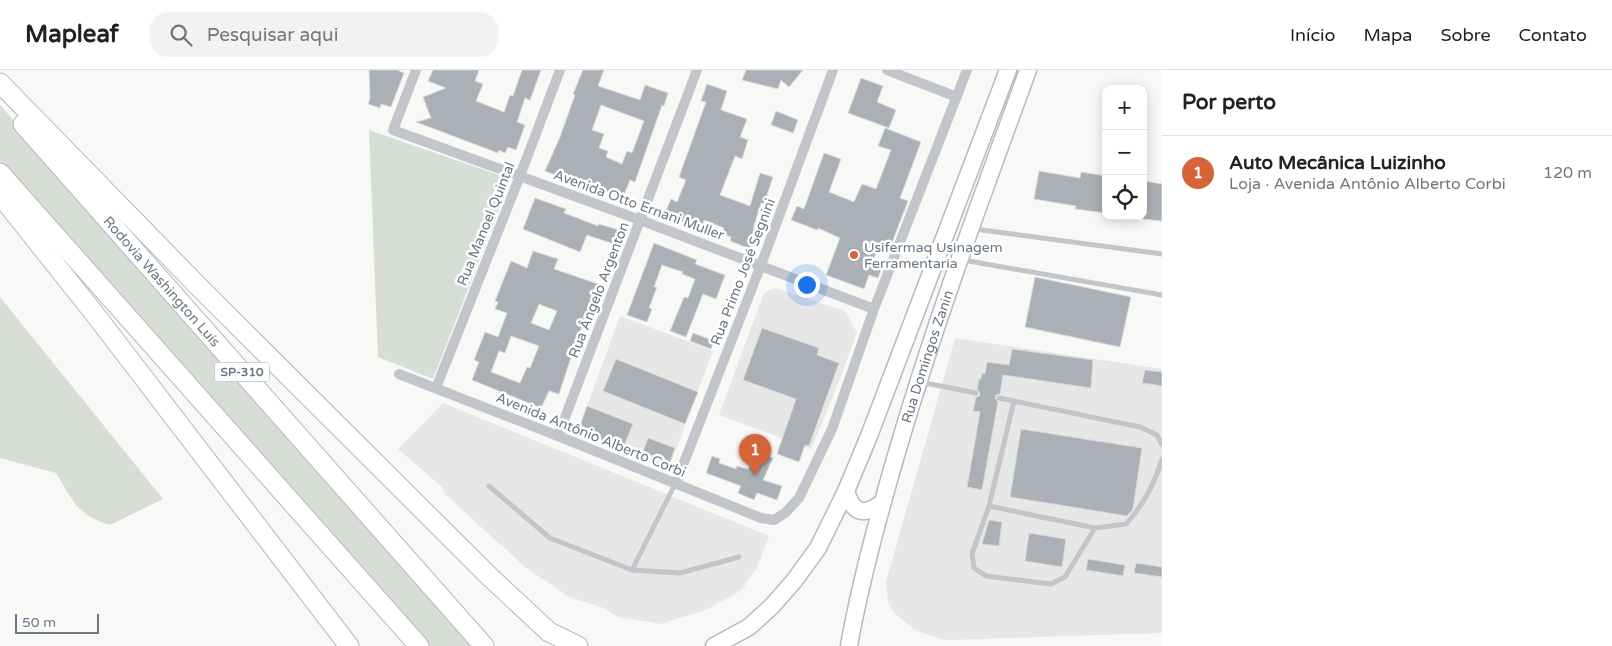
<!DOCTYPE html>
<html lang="pt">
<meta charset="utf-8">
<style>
body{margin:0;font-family:"Varela Round",sans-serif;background:#f2f2f2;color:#222}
.controls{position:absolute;right:15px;top:15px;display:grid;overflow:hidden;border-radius:10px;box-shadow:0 2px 12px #0003}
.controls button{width:45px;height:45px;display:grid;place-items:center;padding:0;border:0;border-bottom:1px solid #e0e0e0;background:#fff;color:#222;font:25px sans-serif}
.scale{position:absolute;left:15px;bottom:12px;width:84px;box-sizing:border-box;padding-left:5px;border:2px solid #6a7784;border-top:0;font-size:14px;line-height:18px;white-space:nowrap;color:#6a7784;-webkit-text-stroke:4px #fff;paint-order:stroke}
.you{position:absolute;left:806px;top:214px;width:18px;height:18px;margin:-12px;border:4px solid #fff;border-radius:50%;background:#1a73e8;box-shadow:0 0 0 8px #1a73e833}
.badge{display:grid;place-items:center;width:32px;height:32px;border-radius:50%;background:#d56539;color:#fff;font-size:16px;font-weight:700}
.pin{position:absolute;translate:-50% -41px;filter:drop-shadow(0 1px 2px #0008)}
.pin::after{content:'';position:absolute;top:26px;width:18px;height:15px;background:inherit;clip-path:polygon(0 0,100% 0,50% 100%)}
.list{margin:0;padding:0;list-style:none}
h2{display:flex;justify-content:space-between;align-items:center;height:65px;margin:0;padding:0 20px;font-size:21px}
h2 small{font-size:16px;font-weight:400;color:#767676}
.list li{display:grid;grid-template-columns:32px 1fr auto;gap:15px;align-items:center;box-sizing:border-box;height:75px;padding:0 20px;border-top:1px solid #e0e0e0}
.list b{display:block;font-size:19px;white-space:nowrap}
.list p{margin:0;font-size:16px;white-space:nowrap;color:#767676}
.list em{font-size:16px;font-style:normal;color:#767676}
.icon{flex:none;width:28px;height:28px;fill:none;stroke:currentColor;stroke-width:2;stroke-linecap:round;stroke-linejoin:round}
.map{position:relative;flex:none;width:1162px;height:576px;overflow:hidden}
header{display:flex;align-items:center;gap:30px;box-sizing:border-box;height:70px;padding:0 25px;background:#fff;border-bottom:1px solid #e0e0e0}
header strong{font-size:24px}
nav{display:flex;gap:28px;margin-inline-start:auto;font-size:18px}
.search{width:350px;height:45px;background:#f2f2f2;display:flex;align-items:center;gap:12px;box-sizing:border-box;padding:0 18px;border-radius:20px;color:#767676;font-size:19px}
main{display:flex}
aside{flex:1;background:#fff}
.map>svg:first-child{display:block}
.built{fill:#e6e7e6}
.green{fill:#d8ddd5}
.building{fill:#aab0b6;stroke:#dadad8;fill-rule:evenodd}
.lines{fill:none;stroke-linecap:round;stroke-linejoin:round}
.primary-casing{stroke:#b6b9bd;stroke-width:19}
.motorway-casing{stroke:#b5b8bb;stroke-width:21}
.service{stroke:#c2c5c9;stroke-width:5}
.minor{stroke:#c2c5c9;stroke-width:10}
.primary{stroke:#fff;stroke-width:16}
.motorway{stroke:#fff;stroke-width:19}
.poi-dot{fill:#d56539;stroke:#fff;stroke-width:2}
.labels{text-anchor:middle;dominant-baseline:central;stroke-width:5;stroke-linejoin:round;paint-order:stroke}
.shield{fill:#fff;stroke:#97a0a9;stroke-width:1}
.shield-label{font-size:12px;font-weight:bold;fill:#6a7784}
.street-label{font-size:14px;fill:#6a7784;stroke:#fff}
.poi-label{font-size:14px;fill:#6a7784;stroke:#fff;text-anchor:start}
</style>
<header>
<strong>Mapleaf</strong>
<div class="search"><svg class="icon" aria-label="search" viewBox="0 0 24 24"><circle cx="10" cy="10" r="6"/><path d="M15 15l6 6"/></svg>Pesquisar aqui</div>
<nav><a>Início</a><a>Mapa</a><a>Sobre</a><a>Contato</a></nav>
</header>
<main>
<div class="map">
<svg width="1162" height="576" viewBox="0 0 1162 576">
<rect width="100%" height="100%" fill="#f8f8f6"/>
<!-- built -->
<path class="built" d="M775 218 845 241 857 263 834 324 811 379 719 345 764 223Z
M620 246 713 281 669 398 578 361Z
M955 268 1162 299V563L952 570 939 569 915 560 895 544 888 532 886 512Z
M443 333 769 466 758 495 742 520 708 539 661 554 618 547 604 538 571 528 525 497 445 424 442 417 398 379Z"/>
<!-- green -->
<path class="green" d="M0 35 476 576H428L0 91Z
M369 60 499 105C505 109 507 113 507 119L433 309 378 287Z
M0 227 163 429 110 455C76 445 73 430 56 403L0 388Z"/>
<!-- building -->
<path class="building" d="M369 0H397L404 3 391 37 381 34 380 38 368 34 370 28Z
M433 0H479L475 11 483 14 476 31 504 42 510 25 513 26 522 0H541L530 30 525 28 517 52 525 55 516 80 508 77 505 83 499 80 498 83 416 52 431 48 423 27 446 18 428 11Z
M583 0H604L598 16 640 30 645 15 668 23 664 36 662 35 635 112 630 110 623 127 580 111 579 114 545 101 560 67 575 25 573 24ZM601 35 644 51 632 83 627 81 622 94 606 87 608 81 599 78 604 64 592 60Z
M746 0H803L789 17 781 10 778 19 742 10Z
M861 8 883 16 877 32 896 40 889 58 848 43Z
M707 14 727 21 721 40 747 49 740 67 748 70 742 89 735 86 720 125 750 136 760 103 773 107 764 134 761 133 753 159H755L752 168 755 169 751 179 730 171 731 167 722 164 724 158 704 150 701 159 664 145 671 129 677 132 686 110 679 107 706 32 701 31Z
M776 41 798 50 793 63 771 55Z
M885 58 921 72 900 128 908 131 891 175 880 172 872 194 882 197 878 208 869 205 864 219 826 205 840 168 818 158 817 160 791 150 797 136 804 139 824 83 841 89 829 122 854 132 862 114 876 119 891 80 878 76Z
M1039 101 1080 108 1081 102 1106 106V143L1075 139 1076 136 1034 129Z
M1143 111 1162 114V151L1143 149Z
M535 128 566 139 564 143 598 156 599 154 619 160 614 174 587 165 580 182 523 159Z
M654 173 697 190 695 194 725 205 716 229 703 224 686 267 670 261 684 227 688 228 695 209 682 204 683 202 662 195 654 217H657L649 238 652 239 647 252 627 245Z
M533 181 558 189 554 199 598 214 590 237 593 238 588 253 584 251 576 272 559 324 549 321 541 338 472 310 479 292 474 290 485 262 498 267 507 243 495 239 498 232 495 231 511 191 527 198ZM539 234 557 241 549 260 531 253ZM511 266 539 276 530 298 527 297 520 313 491 302 499 281 505 283Z
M1035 207 1131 227 1120 277 1025 257Z
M762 258 819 278 817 285 839 293 809 376 805 375 799 392 777 384 796 329 743 310Z
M693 263 714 271 711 279 690 271Z
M1012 279 1093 290 1091 318 1003 305 1000 324 996 325 995 328 998 332 982 420 967 417 980 342 973 341 976 327 979 326 980 323 977 319 979 309H981L982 303 985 304 987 292 1009 295Z
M616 289 698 322 685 354 603 321Z
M1145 300 1162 302V316L1142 313Z
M587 336 633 354 623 378 578 361Z
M1021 359 1142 378 1133 439 1127 446 1010 427Z
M648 368 675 378 670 392 643 382Z
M756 381 773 388 763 410 782 416 777 430 757 423 754 430 738 423 741 416 706 403 712 386 720 389 719 393 736 399 737 396 748 399Z
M989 450 1002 452 999 476 982 474Z
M1029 463 1066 469 1062 497 1025 491Z
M1088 489 1125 495 1123 506 1086 500Z
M1136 493 1162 497V507L1134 503Z"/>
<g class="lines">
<defs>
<g id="primary">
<path d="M846 421C853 443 863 447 882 433"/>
<path d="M714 576 749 557 772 536 794 511 818 478 846 421 869 366 1008 0"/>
<path id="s1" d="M849 576C860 513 877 451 895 389 933 257 981 129 1028 0"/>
</g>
<g id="motorway">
<path d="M0 13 202 220 490 507 549 562 578 576"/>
<path id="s2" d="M23 54 484 576"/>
<path d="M0 103 419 576"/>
<path d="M0 125 94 243 349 576"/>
</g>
</defs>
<!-- primary casing -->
<use href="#primary" class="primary-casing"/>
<!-- motorway casing -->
<use href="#motorway" class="motorway-casing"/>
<!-- service -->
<path class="service" d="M974 159 1162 184
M963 190 1162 225
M920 312 976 323
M999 328 1140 357 1157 365 1162 375
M1014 331 989 436 972 484 974 498 986 506 1051 514 1065 507 1095 458
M489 416 550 468 632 500 680 503 739 487
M989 436 1095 458 1126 454C1144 434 1155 414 1162 389
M632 500 675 414"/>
<!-- minor -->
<path class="minor" d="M416 0 393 60 640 150 874 239
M887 0 957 27
M399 304 558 366 761 448 774 450 785 443 799 428 832 359 874 239 967 0
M436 318 520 106 560 0
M558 366 697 0
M676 413 761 195 833 0"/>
<!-- primary -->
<use href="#primary" class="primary"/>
<!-- motorway -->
<use href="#motorway" class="motorway"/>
</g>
<!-- markers -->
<circle class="poi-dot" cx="854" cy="185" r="5"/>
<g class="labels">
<!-- shield labels -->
<rect class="shield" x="214.5" y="292.5" width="55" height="19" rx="4"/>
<g class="shield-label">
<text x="242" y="302">SP-310</text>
</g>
<!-- street labels -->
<g class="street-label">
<text transform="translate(639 135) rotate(20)">Avenida Otto Ernani Muller</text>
<text transform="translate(486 154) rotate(-68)">Rua Manoel Quintal</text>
<text transform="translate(743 202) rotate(-69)">Rua Primo José Segnini</text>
<text stroke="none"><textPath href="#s2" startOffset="210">Rodovia Washington Luís</textPath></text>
<text transform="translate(599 220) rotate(-69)">Rua Ângelo Argenton</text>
<text stroke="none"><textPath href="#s1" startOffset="300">Rua Domingos Zanin</textPath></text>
<text transform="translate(591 365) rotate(22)">Avenida Antônio Alberto Corbi</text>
</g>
<!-- poi labels -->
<g class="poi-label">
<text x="864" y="177">Usifermaq Usinagem<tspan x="864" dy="16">Ferramentaria</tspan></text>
</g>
</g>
</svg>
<div class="controls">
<button>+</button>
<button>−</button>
<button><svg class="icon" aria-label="locate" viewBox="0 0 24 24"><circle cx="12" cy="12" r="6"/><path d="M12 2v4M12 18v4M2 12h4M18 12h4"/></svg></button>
</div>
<div class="scale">50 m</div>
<div class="you"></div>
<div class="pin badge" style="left:755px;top:405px">1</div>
</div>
<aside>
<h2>Por perto<small></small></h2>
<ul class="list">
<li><span class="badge">1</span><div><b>Auto Mecânica Luizinho</b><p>Loja · Avenida Antônio Alberto Corbi</p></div><em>120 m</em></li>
</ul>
</aside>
</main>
